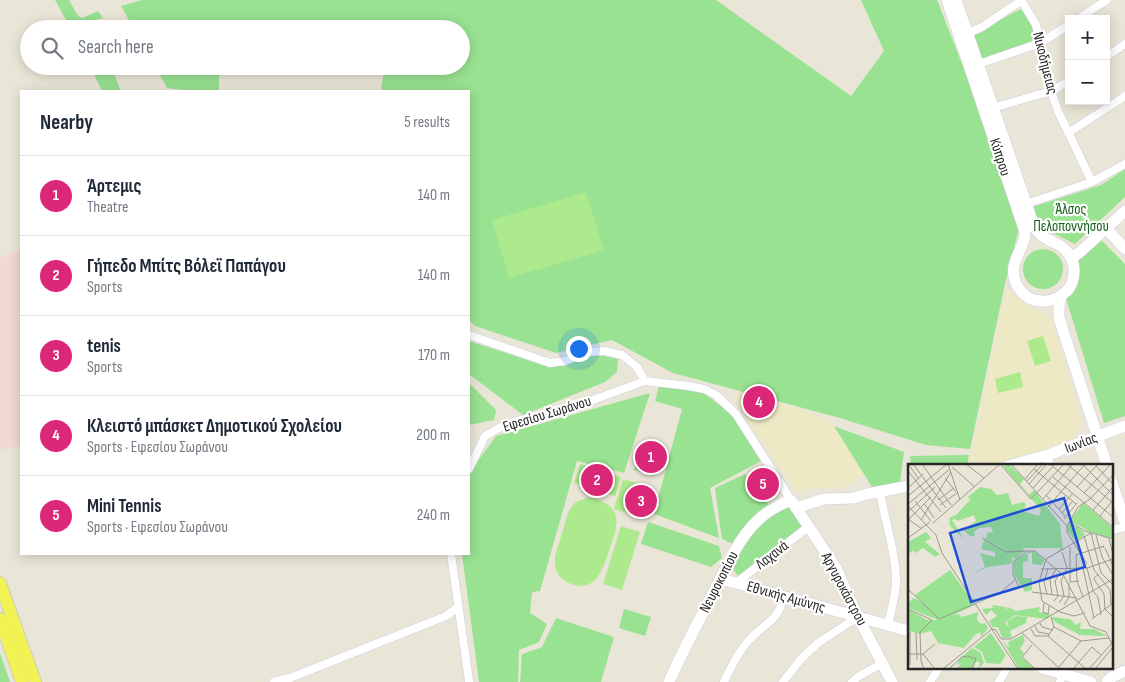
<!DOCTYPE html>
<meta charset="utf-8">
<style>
body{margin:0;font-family:"Sofia Sans Condensed",sans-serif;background:#f6f6f7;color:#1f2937}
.controls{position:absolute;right:15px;top:15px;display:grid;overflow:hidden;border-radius:0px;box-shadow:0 2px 12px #0003}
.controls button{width:45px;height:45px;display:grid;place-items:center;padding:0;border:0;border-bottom:1px solid #e0e1e3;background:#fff;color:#1f2937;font:25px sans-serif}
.you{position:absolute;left:578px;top:348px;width:18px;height:18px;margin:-12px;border:4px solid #fff;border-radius:50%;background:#1a73e8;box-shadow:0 0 0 8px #1a73e833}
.badge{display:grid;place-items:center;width:32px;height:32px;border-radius:50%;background:#db2777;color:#fff;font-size:16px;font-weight:700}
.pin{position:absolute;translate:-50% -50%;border:2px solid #fff;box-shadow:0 1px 5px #0006}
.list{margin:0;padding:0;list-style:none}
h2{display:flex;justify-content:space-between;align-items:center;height:65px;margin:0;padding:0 20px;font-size:21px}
h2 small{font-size:16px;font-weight:400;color:#747a83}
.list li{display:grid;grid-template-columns:32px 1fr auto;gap:15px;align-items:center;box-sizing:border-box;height:80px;padding:0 20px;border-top:1px solid #e0e1e3}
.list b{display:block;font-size:19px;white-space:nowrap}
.list p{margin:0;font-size:16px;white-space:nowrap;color:#747a83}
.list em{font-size:16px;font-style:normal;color:#747a83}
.icon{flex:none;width:28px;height:28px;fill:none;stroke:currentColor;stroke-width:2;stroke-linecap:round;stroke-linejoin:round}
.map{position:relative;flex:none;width:1125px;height:682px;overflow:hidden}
.search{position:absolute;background:#fff;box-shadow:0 2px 12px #0003;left:20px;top:20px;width:450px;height:55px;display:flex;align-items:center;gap:12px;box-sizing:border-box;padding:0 18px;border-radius:28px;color:#747a83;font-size:19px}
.panel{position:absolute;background:#fff;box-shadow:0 2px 12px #0003;left:20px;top:90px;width:450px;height:465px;border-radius:0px}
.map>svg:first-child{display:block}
.education{fill:#ede9c5}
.medical{fill:#f2d9d3}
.green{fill:#99e291}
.pitch{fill:#acea8d}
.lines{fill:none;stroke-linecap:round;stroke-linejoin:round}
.street-casing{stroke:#cdcce0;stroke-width:9}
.secondary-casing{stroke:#cdcce0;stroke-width:12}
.primary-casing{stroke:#cbcbcb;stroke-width:14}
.street{stroke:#fff;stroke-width:8}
.secondary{stroke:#fff;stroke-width:11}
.primary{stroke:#f1f254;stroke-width:12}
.labels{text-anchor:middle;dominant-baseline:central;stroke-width:4.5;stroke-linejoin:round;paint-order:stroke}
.street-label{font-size:15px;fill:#262626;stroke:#fff}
.park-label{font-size:15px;fill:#17621a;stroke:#fff}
.inset-road{fill:none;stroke:#9c9990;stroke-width:1}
.view{fill:#1d4ed8;fill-opacity:0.15;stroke:#1d4ed8;stroke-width:2.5}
.inset-edge{fill:none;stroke:#262626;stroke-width:2.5}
</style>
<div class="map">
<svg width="1125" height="682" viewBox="0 0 1125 682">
<rect width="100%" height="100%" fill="#eae6d7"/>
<!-- education -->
<path class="education" d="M1010 290 1029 306 1050 317 1081 417 1079 429 1073 439 1042 452 983 466H969L1005 292Z
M738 390 796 408 825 419 832 424 865 475 843 488H818L797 492 740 409 736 397Z"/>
<!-- medical -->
<path class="medical" d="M21 250V445L0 450V257Z"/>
<!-- green -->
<path class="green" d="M55 0H69L78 16 82 18 98 11 103 18 90 21 92 29H71Z
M142 0H716L851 96 884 51 861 0H937L987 128 1020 224 1005 284 970 449 926 445 840 418 673 373 612 340 556 353 475 326 469 320V91H387L381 89 385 66H461V29H134L121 6Z
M1021 9 1033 23 1039 41 981 60 973 34Z
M90 66H111L121 91H102Z
M155 66H219V91H193L167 88Z
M1125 169V197L1075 244 1040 227 1032 207 1101 185Z
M1101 240 1125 264V416L1104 423 1065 295 1077 259Z
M1023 269a20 20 0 1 1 40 0a20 20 0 1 1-40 0Z
M469 341 543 365 587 352 618 359 617 372 605 382 523 415 469 374Z
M469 383 496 410 494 420 469 425Z
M659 386 704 393 732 415 763 460 710 488 719 538 654 514 682 409 655 401Z
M650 393 624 473 577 461 540 591 532 592 530 613 547 624 539 642 519 650 518 682H479L462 554H469V473L496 436Z
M834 426 904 452 900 482 872 487Z
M969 455 967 466H911L910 456Z
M636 463 656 469 654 476 634 470Z
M745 474 770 506 735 545 722 539 715 488Z
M792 506 803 526 738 576 732 567C747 540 761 515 792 506Z
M648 522 719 546 722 558 711 567 641 544Z
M624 609 651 617 645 636 619 628Z
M556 618 614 637 601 682H520L522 654 542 647Z
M0 653 10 682H0Z"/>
<!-- pitch -->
<path class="pitch" d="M586 192 604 250 509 278 492 220Z
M1043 336 1051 361 1035 366 1027 341Z
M1020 372 1023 387 998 393 995 379Z
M580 464 621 477 615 496 574 483Z
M758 466 777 496 768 501 748 472Z
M623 479 653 488 643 518 614 509Z
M586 498C602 497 619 508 616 525 616 533 612 541 610 548 603 569 596 596 567 582 556 576 554 567 555 556L569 510 576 502Z
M621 526 640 532 622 590 603 584Z"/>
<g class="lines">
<defs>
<path id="street" d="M1021 0 1036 25 1051 91 1058 111 1092 182
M1078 19 1107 0
M969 33 982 27 1022 0
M1106 57 1125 44
M979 64 1040 43 1069 25
M989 109 1051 91 1069 81
M1068 133 1125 96
M1026 204 1092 182 1125 164
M469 335 550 363 565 361 587 352 604 351 622 355 637 367 645 381
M1046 466 1049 462 1048 455
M469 469 485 436 506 424 579 405 645 381 689 386 704 389 716 395 736 414 791 500
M880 492C885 522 896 552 896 583 895 598 891 611 888 625
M1111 530 1125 527
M451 554 469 681
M736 583 808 527
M274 682 290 678 446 616 458 607
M724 682C731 667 739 650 751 638 767 621 777 623 784 596
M783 682 801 659 818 643 858 617
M852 682 859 676 883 663
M930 682 939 668
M999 682 1007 668
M1060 682 1065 668"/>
<path id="secondary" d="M947 0 1025 232C1025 244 1018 251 1015 262 1010 276 1017 292 1031 299 1042 303 1053 301 1062 295
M956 0 1034 226C1044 244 1058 239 1068 253 1076 263 1076 279 1068 290 1066 292 1063 293 1062 295 1058 302 1059 311 1059 318L1107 466
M1106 228 1125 249
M1071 258 1079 253 1125 211
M1008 466 1048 455 1125 426
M1111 480 1125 522
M796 508 824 499 854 498 867 494 909 486
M721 579 909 631
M1042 668 1091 682
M669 682C682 652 698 623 713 593 726 569 736 542 756 522 766 512 778 505 791 500L836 568 858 617 892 682
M1107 682 1112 677 1125 671"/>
<path id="primary" d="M0 583 35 682
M0 619 22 682"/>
</defs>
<!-- street casing -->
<use href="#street" class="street-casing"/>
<!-- secondary casing -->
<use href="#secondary" class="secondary-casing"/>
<!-- primary casing -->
<use href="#primary" class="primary-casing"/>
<!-- street -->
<use href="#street" class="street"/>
<!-- secondary -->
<use href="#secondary" class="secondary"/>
<!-- primary -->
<use href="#primary" class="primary"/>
</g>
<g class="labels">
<!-- street labels -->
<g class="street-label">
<text transform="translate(1045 63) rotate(76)">Νικοδήμειας</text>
<text transform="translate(1000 157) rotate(72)">Κύπρου</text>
<text transform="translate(547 414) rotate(-17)">Εφεσίου Σωράνου</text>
<text transform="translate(1081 443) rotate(-21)">Ιωνίας</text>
<text transform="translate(772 555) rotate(-38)">Λαχανά</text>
<text transform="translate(719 582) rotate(-63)">Νευροκοπίου</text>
<text transform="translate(844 589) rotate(62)">Αργυροκάστρου</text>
<text transform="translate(786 597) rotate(16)">Εθνικής Αμύνης</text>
</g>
<!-- park labels -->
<g class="park-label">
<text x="1071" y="209">Άλσος<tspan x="1071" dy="17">Πελοποννήσου</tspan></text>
</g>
</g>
<!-- overview -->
<g transform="translate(908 464)">
<rect width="205" height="205" fill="#eae6d7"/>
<path d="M101 0 116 15 112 20 121 31 126 26 152 60 155 86 149 89 153 84H115L116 87 108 95 102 93 105 96 102 100 80 103 62 111 77 103 72 89 87 93V88L73 85 76 76 100 87 77 75 80 68 85 69 83 63 71 64 66 68 67 72H62L55 66 68 57 66 51 50 57 47 55 44 56 56 75 42 62 41 54 48 51 62 36 60 33 72 23 83 25 89 31 100 29 104 41 115 38 118 40 115 47 131 52 133 46 95 2ZM175 39 205 64V75L182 68 162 57ZM161 59 175 67 177 71 167 77 159 66ZM18 68 23 74 17 78 32 90 27 93 15 84 8 89 4 85 5 87 0 90V78ZM126 87 136 96 134 101 124 100V89H120V97L115 98V114H124V126L117 128 106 110V97L120 88ZM42 106 67 141 43 152 50 150 54 153 70 148 69 156 73 160 77 159 80 164 73 173 72 168 67 171 56 184 30 179 23 167 12 170 0 166V145L19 156H30L0 144V139L6 134 16 140 7 131ZM84 141 98 143 97 147 100 143 108 147 132 143 131 148 143 150 139 155 107 151 97 158 101 164 99 157 108 152 119 153 118 159 102 167 104 174H94L90 163H84L81 157 89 152 83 146 78 151 74 145 85 144ZM143 153 162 155 168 161 173 158 172 165H186L199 172 172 171 147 158ZM83 169 98 191 92 200 78 199 74 188 66 183ZM115 171 117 177 112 185 116 189 113 193 127 205H111L94 176 101 184 100 178ZM64 184 73 189 76 199 70 205 72 199 68 197 64 205H48L54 199 49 201 51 195Z" fill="#99e291"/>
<path class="inset-road" d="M5 0 38 44M14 0 43 41M40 0 52 36M58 0 76 14M92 0 123 35 156 0M103 0 159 62V68L179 100M142 0 205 53M159 0 205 39M1 1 11 15M175 1 205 31M188 2 205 20M44 3 67 23M126 5 168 40M0 7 33 48M145 13 205 63M37 14 48 28M117 15 130 0M119 17 135 0M121 20 139 0M169 23 190 0M0 24 15 10M125 24 147 0M176 29 203 0M138 31 158 53M0 32 39 0M135 35 165 0M30 36 46 24M7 37 23 57M16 39 26 54M0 40 42 5M32 41 49 29M0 42 28 71 34 89 110 205M140 43 177 0M151 45 165 29M185 46 205 23M0 48 27 23M154 49 165 37M192 52 205 36M0 55 14 65M156 55 169 39M0 56 23 33M13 56 43 8M161 58 177 67 205 75M25 59 92 0M159 62 170 43 182 35 205 11M188 71 194 93 205 111M176 72 186 106 202 126 203 141M0 74 22 58M74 74 98 88 119 87M201 75 205 90M162 83V118L171 117M197 84 205 102M138 95 183 69 193 109 205 121M138 95 131 118 134 137 152 148M175 104 186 154M179 104 185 127 190 133 193 151M133 105 179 104 205 95M191 110 186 114 187 117 196 130 197 145 205 153M111 123 105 110V98L119 87H127L156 112 182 162 198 168 205 182M0 125 31 155 92 129 107 116M124 128 169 134M139 130 136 118 140 105M144 131 142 116 148 105M175 133 169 117 168 91 196 82 195 84M146 137 150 132 147 117 152 109M136 139 135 148 140 150 141 142M151 139 156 132 153 117 159 104 154 88M156 141 161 133V119M0 145 24 156M152 148 166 152 177 149M184 155 205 139M132 159 134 163 145 166M127 162 130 168 141 170M146 163 173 177 201 174M84 165 88 166 93 175H103L205 115M123 165 127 172H140M2 167V201M8 168 9 196M12 168 13 197 16 205M12 168 24 156M114 169 152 205M140 172 178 205M140 172 146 163 143 153M124 181 114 193 127 205M0 190H15L27 205M15 190 27 180M150 204 173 177M35 205 84 165M41 205 54 193 60 192 68 195 64 205M165 205 184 183 193 191M181 205 204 179M187 205 205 183"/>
<path class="view" d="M156 34 177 103 63 138 42 69Z"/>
<rect width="205" height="205" class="inset-edge"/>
</g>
</svg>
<div class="controls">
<button>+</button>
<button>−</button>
</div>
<div class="you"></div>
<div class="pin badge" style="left:651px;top:457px">1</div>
<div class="pin badge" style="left:597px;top:480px">2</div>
<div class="pin badge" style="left:641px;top:501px">3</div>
<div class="pin badge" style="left:759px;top:402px">4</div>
<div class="pin badge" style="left:763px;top:484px">5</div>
<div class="search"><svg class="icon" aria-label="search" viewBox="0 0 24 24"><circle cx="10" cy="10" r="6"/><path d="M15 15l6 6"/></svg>Search here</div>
<section class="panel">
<h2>Nearby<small>5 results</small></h2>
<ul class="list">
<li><span class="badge">1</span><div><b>Άρτεμις</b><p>Theatre</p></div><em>140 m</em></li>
<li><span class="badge">2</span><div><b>Γήπεδο Μπίτς Βόλεϊ Παπάγου</b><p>Sports</p></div><em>140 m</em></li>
<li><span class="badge">3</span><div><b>tenis</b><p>Sports</p></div><em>170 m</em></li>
<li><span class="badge">4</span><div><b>Κλειστό μπάσκετ Δημοτικού Σχολείου</b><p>Sports · Εφεσίου Σωράνου</p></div><em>200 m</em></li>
<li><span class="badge">5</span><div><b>Mini Tennis</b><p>Sports · Εφεσίου Σωράνου</p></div><em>240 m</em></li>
</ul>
</section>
</div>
